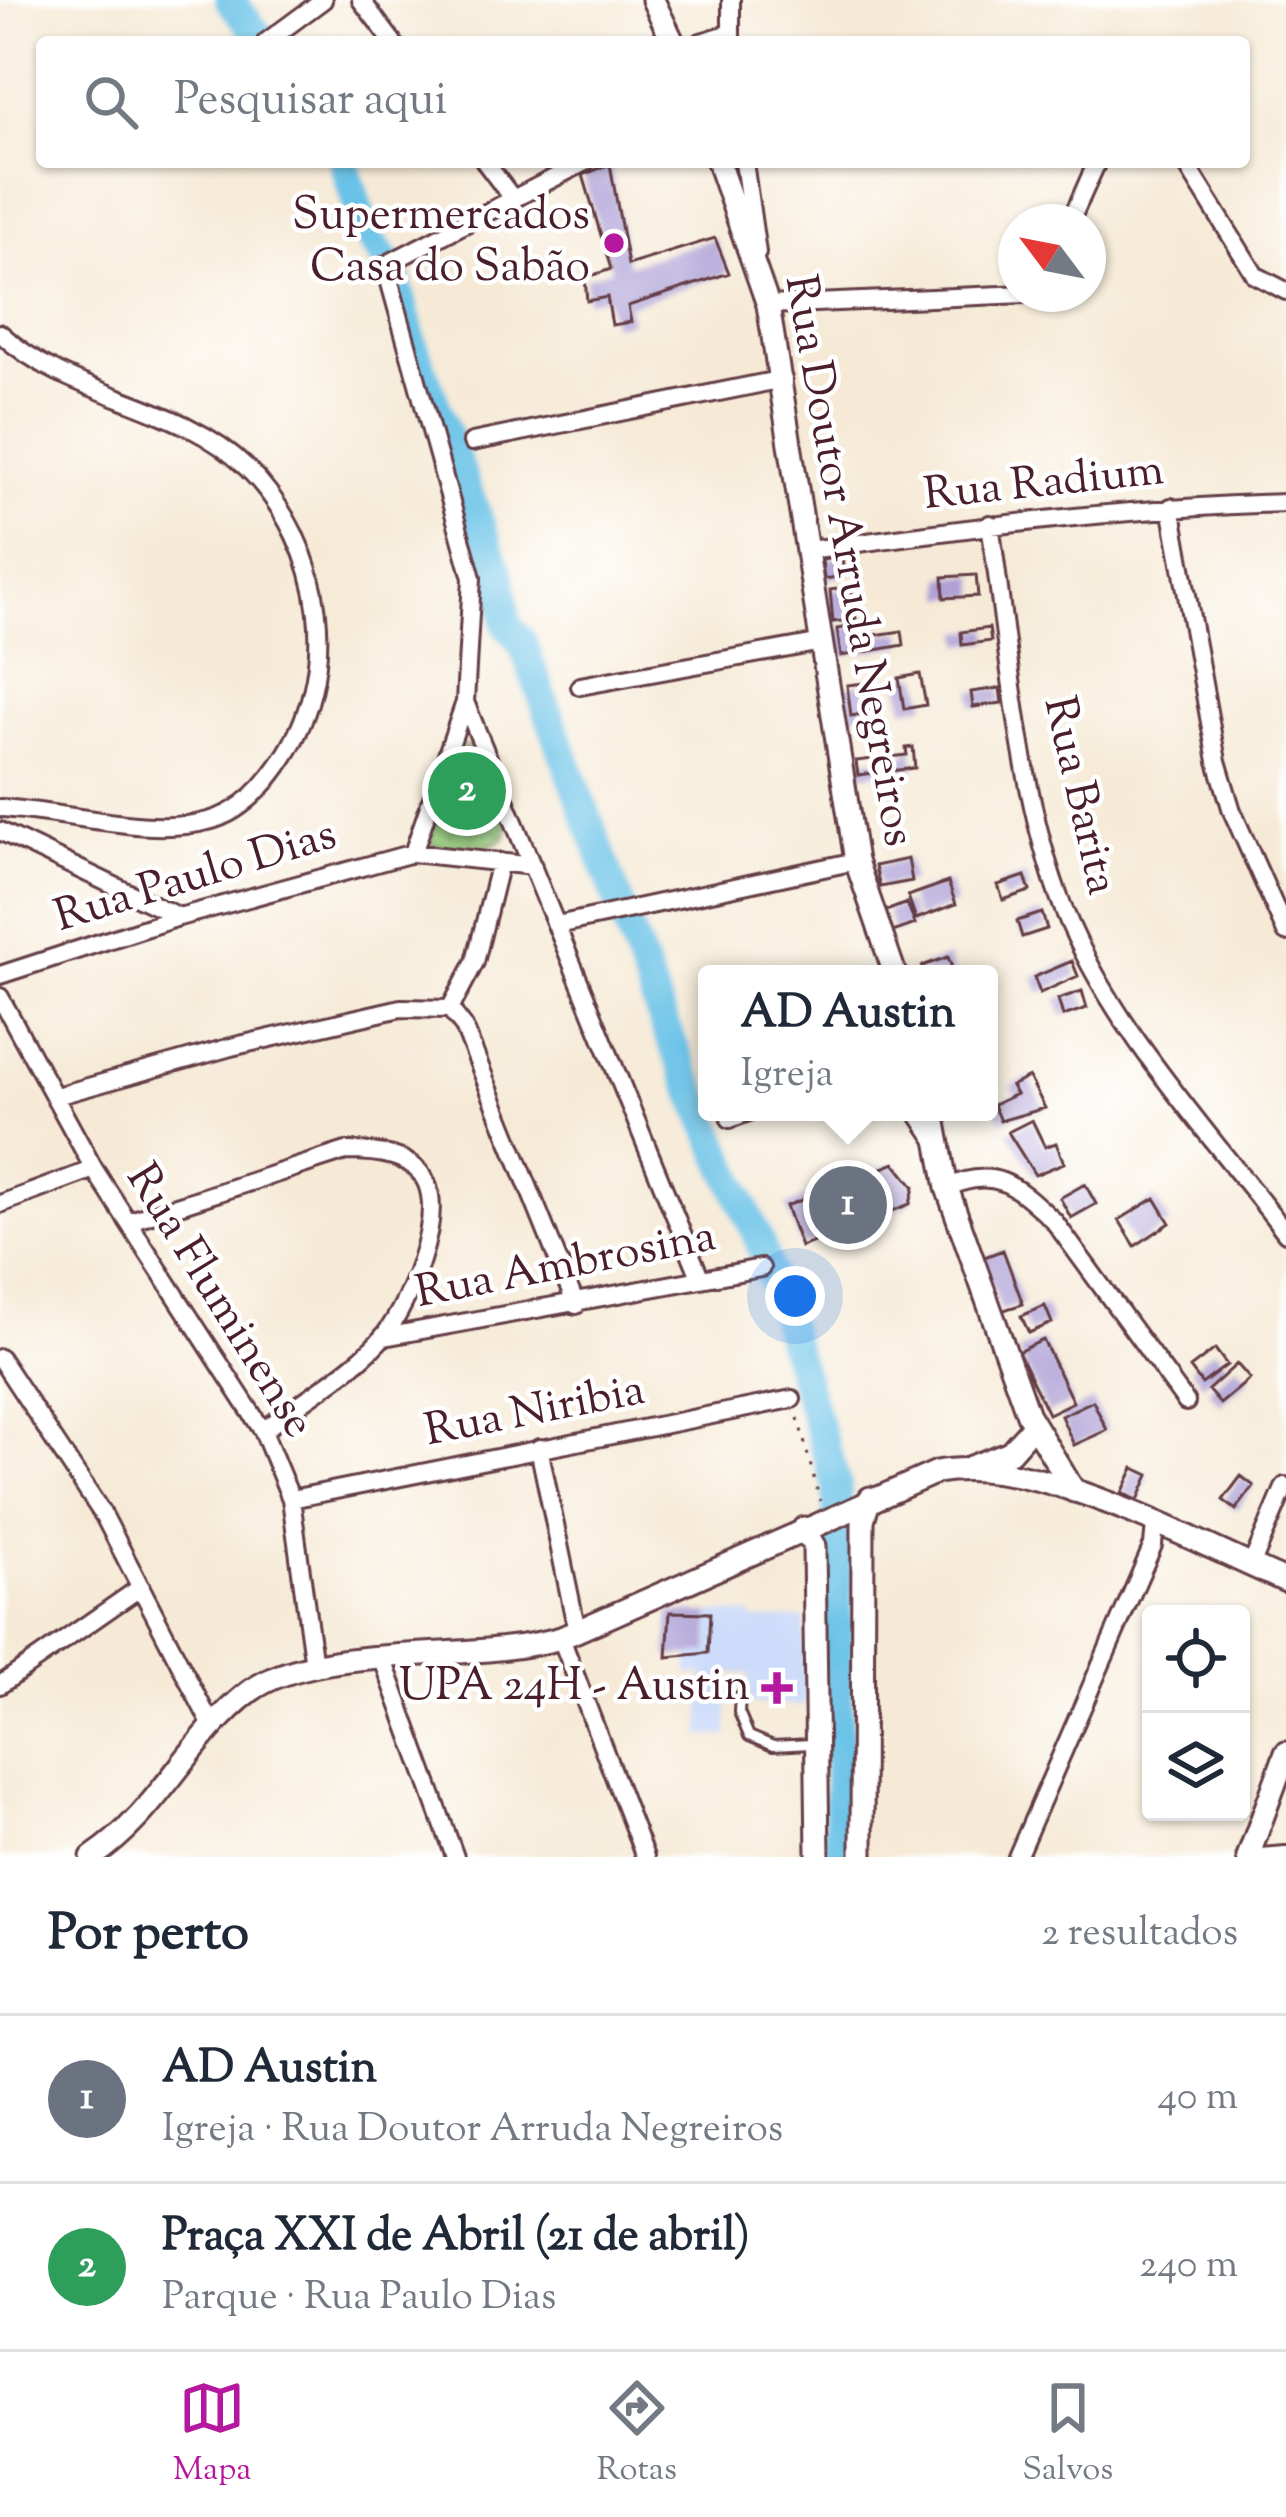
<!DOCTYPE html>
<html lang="pt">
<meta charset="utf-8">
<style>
body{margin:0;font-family:"Sorts Mill Goudy",serif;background:#f6f6f7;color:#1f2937}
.controls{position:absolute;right:36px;bottom:36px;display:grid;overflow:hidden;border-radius:12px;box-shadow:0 3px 9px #0004}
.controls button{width:108px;height:108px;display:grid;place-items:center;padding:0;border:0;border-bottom:3px solid #e0e1e3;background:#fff;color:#1f2937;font:60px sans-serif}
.compass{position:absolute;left:998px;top:204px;width:108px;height:108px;border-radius:50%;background:#fff;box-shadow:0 3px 9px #0004;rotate:302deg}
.you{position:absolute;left:795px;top:1296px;width:42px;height:42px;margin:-30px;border:9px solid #fff;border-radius:50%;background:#1a73e8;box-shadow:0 0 0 18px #1a73e833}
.badge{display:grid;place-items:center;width:78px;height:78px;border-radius:50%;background:#b5179e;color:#fff;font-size:39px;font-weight:700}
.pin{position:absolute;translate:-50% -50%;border:6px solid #fff;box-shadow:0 3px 12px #0006}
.popup{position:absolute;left:698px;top:965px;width:300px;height:156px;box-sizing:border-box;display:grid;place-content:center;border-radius:12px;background:#fff;filter:drop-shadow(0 3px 9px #0005);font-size:39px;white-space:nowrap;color:#747a83}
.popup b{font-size:45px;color:#1f2937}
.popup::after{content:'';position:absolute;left:50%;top:100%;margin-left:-24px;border:24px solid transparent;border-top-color:#fff}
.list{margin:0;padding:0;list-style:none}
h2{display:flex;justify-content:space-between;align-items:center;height:156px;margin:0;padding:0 48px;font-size:51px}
h2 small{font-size:39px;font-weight:400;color:#747a83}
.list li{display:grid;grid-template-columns:78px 1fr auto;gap:36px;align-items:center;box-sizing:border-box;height:168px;padding:0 48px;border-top:3px solid #e0e1e3}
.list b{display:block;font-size:45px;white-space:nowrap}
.list p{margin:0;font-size:39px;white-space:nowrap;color:#747a83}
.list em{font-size:39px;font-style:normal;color:#747a83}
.icon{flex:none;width:66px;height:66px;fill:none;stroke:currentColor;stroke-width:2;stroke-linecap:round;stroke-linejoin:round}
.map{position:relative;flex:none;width:1286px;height:1857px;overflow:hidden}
.search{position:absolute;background:#fff;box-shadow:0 3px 9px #0004;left:36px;right:36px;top:36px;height:132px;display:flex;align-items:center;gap:30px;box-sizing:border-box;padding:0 42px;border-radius:12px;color:#747a83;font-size:45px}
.sheet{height:492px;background:#fff}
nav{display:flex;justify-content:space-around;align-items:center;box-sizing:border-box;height:168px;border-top:3px solid #e0e1e3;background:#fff;font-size:33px;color:#747a83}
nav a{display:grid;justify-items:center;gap:6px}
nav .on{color:#b5179e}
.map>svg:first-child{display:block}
.built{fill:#ccdbfa}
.park{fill:url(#park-dots);stroke:#707454;stroke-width:3}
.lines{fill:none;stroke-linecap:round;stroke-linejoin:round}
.river{stroke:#69c2e7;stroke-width:30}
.building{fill:#afa1d6}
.service-casing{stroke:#643d45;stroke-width:14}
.minor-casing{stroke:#643d45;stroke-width:22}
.tertiary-casing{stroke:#643d45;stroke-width:27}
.secondary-casing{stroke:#643d45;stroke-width:27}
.path{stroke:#643d45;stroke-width:3;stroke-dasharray:3 9;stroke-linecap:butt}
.service{stroke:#fff;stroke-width:8}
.minor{stroke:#fff;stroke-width:16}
.tertiary{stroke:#fff;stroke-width:21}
.secondary{stroke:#fff;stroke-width:21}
.poi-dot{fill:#b5179e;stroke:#fff;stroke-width:4.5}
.labels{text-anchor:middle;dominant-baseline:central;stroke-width:9;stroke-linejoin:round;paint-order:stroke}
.poi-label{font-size:45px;fill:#4a1f2b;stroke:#fff;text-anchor:end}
.street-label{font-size:45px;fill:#4a1f2b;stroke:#fff}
</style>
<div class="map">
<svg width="1286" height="1857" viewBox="0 0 1286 1857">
<defs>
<pattern id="park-dots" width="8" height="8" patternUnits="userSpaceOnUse" patternTransform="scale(3)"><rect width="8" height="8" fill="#95ca7c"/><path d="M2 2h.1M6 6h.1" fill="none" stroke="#82ad6b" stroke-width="1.8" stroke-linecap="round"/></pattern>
</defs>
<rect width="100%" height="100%" fill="#fff"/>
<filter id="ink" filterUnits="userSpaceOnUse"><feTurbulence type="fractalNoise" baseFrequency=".00833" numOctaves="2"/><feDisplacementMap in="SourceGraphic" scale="24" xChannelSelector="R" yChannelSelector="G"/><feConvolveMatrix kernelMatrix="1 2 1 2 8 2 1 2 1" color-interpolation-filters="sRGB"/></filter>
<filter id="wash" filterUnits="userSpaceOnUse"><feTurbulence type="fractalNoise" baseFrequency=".004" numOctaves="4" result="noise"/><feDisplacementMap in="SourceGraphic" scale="48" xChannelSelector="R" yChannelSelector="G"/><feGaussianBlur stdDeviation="2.7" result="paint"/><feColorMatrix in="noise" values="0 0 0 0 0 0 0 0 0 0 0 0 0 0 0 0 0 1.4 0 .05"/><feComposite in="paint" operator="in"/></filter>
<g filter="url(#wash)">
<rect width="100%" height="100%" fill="#f6ead6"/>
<!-- built -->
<path class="built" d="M710 1613 752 1614 753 1620 804 1618 805 1706 748 1703 749 1674H728V1736H701L703 1674H688V1655L708 1653Z"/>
<!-- park -->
<path class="park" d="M468 745 477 749 508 826 505 838 492 845 436 846 430 841 449 755Z"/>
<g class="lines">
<!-- river -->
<path class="river" d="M230 0 264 42
M344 162 366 234 394 271 412 342 500 577 507 625 522 642 664 1024 759 1240 837 1486 839 1857"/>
</g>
<g id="blocks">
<!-- building -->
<path class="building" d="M610 164 628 265 715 238 729 273 628 306 631 322 612 325 607 297 587 301 585 278 611 269 583 175Z
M842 557 844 576 824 579 822 560Z
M976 575 978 596 944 598 943 577Z
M851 587 856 619 833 622 830 590Z
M867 624 868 636 902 631 904 645 841 656 837 629Z
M989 628 991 641 962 645 961 632Z
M920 674 926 705 904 709 899 678Z
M865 683 869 713 851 716 847 685Z
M1000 688 1002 703 973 707 971 692Z
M913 747 915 768 858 775 856 761 907 755 906 748Z
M908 859 912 881 880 887 875 866Z
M1025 876 1030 891 1003 900 998 885Z
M948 882 956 904 916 919 908 896Z
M907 903 915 924 893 932 886 911Z
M1042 913 1047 929 1022 937 1017 921Z
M948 957 954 973 925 974 922 966Z
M1072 961 1078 976 1040 993 1034 977Z
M1082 991 1087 1008 1063 1016 1058 999Z
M1029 1077 1045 1108 1000 1121 993 1105 1016 1094 1011 1086Z
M1032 1120 1045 1147 1056 1143 1064 1163 1035 1175 1008 1132Z
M895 1163 914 1187 910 1204 801 1247 786 1206Z
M1085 1184 1096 1204 1071 1218 1060 1198Z
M1155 1198 1170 1223 1135 1246 1119 1220Z
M1003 1250 1023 1304 1001 1311 982 1258Z
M1045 1306 1052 1323 1029 1333 1021 1316Z
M1043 1340 1073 1402 1048 1414 1018 1352Z
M1215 1349 1227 1365 1202 1384 1190 1368Z
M1237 1364 1250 1379 1220 1404 1208 1390Z
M1093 1401 1107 1430 1074 1445 1061 1416Z
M1134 1468 1149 1475 1138 1500 1122 1493Z
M1241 1476 1254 1486 1236 1510 1223 1500Z
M670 1612 710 1613 708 1653 667 1657Z"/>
</g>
</g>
<g filter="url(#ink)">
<use href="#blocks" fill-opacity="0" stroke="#643d45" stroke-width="3"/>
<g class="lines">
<defs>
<path id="service" d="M740 1696 739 1712 749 1736 773 1746 811 1744"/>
<path id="minor" d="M361 0 393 42
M731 0V42
M266 42 323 0
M701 42 731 33
M485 162 513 199
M744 162 757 253
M1185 162 1255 275 1286 291
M1070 222 1097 162
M768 305 1025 294
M0 333C70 399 179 401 246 467 326 546 344 674 278 766 261 790 238 814 208 821 149 837 62 811 0 808
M472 442 783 379
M1171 507 1217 761 1232 811 1286 932
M990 524C1008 644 1019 798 1064 910 1112 1029 1209 1132 1286 1233
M810 550C969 527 1126 508 1286 503
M580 686 822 642
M465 702 700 1277
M0 831 179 917
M413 853 465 702 472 578 385 265 585 162
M557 925 856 861
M0 975 179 917 413 853 533 866
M0 997 94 1169 263 1431 291 1499 314 1666
M450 1009 475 962 500 862
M56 1096 231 1047 401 1008 450 1009 464 1027 576 1305
M917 1112 937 1142
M730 1119 749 1112
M947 1188C996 1164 1018 1188 1054 1221L1186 1402
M0 1204 94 1169
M130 1221 346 1151C374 1151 414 1153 427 1184 442 1222 409 1302 386 1333 360 1367 298 1403 263 1431
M384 1337 761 1268
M0 1358 104 1516 213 1728
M539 1448 577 1631
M291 1499 792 1399
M1251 1566 1285 1486
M561 1638 645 1857
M382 1657 455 1857
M0 1685 141 1587
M1017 1857 1153 1545 1155 1525
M1261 1857 1286 1855"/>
<path id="tertiary" d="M653 0 673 42
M718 162 768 305 856 861 895 974
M933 1112 947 1188 1028 1415 1074 1491
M971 1467 1010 1452 1033 1426
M862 1857 863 1520 870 1498"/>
<path id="secondary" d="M804 1528 814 1546 818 1857
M92 1857C158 1814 188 1739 249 1692 317 1641 472 1664 561 1638L937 1472C1036 1453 1193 1542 1286 1581
M1248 1857 1286 1753"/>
</defs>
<!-- service casing -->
<use href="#service" class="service-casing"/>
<!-- minor casing -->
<use href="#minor" class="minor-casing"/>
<!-- tertiary casing -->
<use href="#tertiary" class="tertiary-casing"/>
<!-- secondary casing -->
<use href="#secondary" class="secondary-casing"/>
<!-- path -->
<path class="path" d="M798 1418 820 1501"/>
<!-- service -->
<use href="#service" class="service"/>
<!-- minor -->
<use href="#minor" class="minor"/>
<!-- tertiary -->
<use href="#tertiary" class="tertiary"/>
<!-- secondary -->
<use href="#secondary" class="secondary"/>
</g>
</g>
<!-- markers -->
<g class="poi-dot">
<circle cx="614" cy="243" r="12"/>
<path d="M771 1670h12v12h12v12h-12v12h-12v-12h-12v-12h12z"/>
</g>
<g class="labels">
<!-- poi labels -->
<g class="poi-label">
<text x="590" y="217">Supermercados<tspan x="590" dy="52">Casa do Sabão</tspan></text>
<text x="750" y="1688">UPA 24H - Austin</text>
</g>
<!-- street labels -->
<g class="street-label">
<text transform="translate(1044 485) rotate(-6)">Rua Radium</text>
<text transform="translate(847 561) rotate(80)">Rua Doutor Arruda Negreiros</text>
<text transform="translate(1078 796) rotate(77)">Rua Barita</text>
<text transform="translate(196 878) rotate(-17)">Rua Paulo Dias</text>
<text transform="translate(566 1267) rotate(-11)">Rua Ambrosina</text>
<text transform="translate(218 1302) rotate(58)">Rua Fluminense</text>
<text transform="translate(535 1413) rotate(-11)">Rua Niribia</text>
</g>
</g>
</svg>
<div class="controls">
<button><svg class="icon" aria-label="locate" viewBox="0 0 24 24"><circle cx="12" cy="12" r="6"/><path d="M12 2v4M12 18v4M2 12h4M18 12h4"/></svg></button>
<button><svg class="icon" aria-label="layers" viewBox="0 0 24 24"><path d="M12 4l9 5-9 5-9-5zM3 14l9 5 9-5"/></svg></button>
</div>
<svg class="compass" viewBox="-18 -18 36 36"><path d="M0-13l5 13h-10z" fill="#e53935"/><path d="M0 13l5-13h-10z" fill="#747a83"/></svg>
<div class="you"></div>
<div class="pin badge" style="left:848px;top:1205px;background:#6b7280">1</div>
<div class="popup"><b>AD Austin</b>Igreja</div>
<div class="pin badge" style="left:467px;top:791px;background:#2e9e5b">2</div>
<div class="search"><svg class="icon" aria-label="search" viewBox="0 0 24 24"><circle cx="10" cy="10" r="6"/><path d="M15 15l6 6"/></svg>Pesquisar aqui</div>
</div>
<section class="sheet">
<h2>Por perto<small>2 resultados</small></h2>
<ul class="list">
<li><span class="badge" style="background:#6b7280">1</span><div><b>AD Austin</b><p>Igreja · Rua Doutor Arruda Negreiros</p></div><em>40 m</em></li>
<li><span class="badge" style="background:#2e9e5b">2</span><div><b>Praça XXI de Abril (21 de abril)</b><p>Parque · Rua Paulo Dias</p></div><em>240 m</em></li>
</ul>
</section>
<nav>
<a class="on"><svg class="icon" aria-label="map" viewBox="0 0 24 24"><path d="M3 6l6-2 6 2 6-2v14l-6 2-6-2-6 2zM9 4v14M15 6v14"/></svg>Mapa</a>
<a><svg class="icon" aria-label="directions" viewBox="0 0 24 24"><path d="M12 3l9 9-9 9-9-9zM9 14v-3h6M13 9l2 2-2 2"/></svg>Rotas</a>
<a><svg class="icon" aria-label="saved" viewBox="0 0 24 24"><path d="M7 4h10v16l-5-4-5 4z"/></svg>Salvos</a>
</nav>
